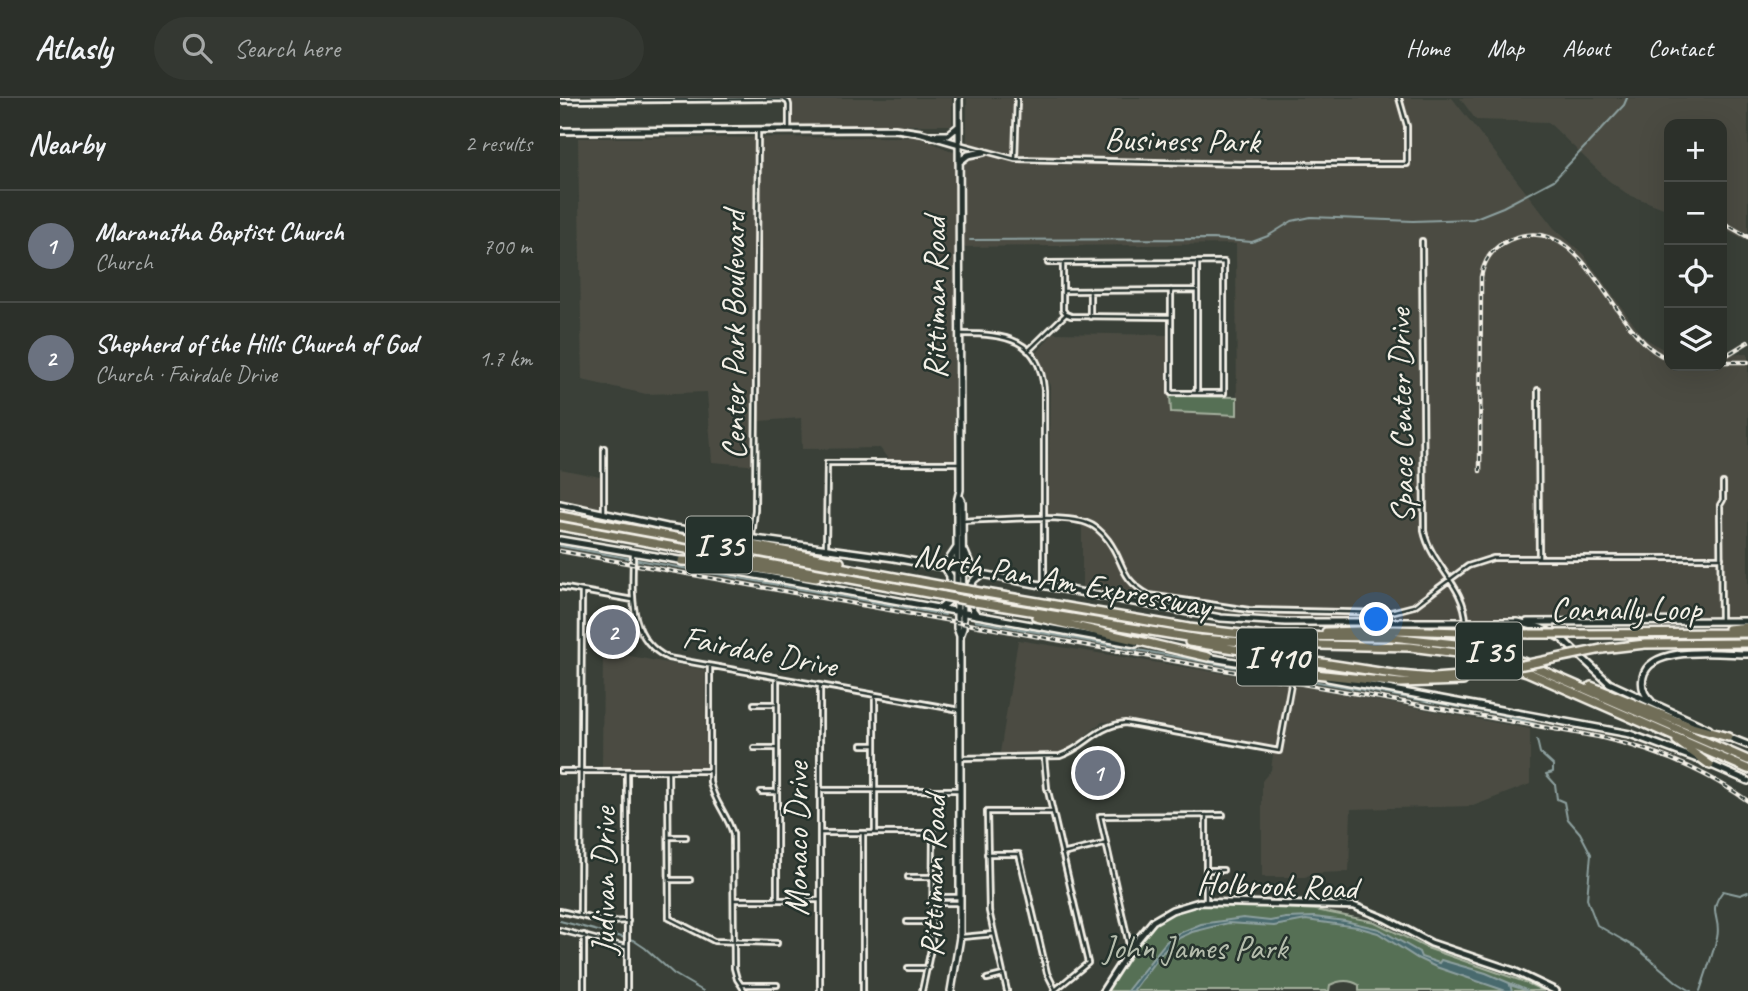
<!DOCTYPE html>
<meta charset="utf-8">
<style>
body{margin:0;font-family:Caveat,sans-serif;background:#343832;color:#f1f3f6}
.controls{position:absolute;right:21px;top:21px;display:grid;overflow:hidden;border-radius:14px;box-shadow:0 7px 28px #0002}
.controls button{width:63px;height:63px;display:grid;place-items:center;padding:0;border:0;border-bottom:2px solid #484b47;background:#2c302a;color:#f1f3f6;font:35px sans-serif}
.you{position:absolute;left:817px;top:522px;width:24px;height:24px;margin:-18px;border:5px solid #fff;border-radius:50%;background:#1a73e8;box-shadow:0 0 0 10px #1a73e833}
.badge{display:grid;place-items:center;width:46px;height:46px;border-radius:50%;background:#90b9f0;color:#fff;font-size:23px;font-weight:700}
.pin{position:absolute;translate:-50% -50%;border:4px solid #fff;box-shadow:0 2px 7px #0006}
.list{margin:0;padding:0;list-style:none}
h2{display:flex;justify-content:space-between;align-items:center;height:91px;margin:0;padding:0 28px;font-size:30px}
h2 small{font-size:23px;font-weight:400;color:#a6a9a8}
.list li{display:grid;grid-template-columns:46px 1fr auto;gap:21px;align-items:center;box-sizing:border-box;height:112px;padding:0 28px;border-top:2px solid #484b47}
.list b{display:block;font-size:26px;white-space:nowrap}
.list p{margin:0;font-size:23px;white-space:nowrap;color:#a6a9a8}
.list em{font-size:23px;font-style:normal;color:#a6a9a8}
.icon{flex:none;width:38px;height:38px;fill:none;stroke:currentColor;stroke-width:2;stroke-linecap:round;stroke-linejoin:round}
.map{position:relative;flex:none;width:1188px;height:893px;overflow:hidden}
header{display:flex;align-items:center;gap:42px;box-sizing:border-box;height:98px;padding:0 35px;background:#2c302a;border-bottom:2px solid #484b47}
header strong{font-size:33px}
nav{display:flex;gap:38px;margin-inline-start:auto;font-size:24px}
.search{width:490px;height:63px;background:#343832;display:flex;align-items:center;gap:18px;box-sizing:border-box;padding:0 24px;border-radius:38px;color:#a6a9a8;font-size:26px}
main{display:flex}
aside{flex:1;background:#2c302a}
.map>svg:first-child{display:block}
.built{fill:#4b4c43}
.green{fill:#566f55;stroke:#a5b09e;stroke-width:2}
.water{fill:#486a6e;stroke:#8da09f;stroke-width:2}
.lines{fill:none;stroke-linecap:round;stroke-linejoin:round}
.stream{stroke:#8da09f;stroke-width:2}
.minor-casing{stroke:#f4f1e8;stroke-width:8}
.tertiary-casing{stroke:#f4f1e8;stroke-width:10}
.secondary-casing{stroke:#f4f1e8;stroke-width:10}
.motorway-casing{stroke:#f4f1e8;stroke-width:12}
.minor{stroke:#26332d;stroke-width:2.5}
.tertiary{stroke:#26332d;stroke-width:4.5}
.secondary{stroke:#26332d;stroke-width:5}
.motorway{stroke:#716e59;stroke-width:7}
.rail-casing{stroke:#f4f1e8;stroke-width:4.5}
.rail{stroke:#26332d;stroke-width:2;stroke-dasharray:5;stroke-linecap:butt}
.motorway-bridge-casing{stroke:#f4f1e8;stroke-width:12;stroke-linecap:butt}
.motorway-bridge{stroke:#716e59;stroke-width:7}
.labels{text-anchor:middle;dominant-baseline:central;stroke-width:5;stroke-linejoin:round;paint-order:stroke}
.shield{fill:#26332d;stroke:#b6b8b0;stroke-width:2}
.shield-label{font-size:32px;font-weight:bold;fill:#f4f1e8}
.street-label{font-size:33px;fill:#f4f1e8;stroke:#26332d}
.park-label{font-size:33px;fill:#b5bdad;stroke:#26332d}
</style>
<header>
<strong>Atlasly</strong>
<div class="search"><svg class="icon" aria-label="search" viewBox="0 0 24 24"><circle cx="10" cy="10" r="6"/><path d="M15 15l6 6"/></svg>Search here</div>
<nav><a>Home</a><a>Map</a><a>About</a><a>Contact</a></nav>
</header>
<main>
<aside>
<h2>Nearby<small>2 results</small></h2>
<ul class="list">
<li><span class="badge" style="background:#6b7280">1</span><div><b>Maranatha Baptist Church</b><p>Church</p></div><em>700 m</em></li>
<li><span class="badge" style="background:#6b7280">2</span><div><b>Shepherd of the Hills Church of God</b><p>Church · Fairdale Drive</p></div><em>1.7 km</em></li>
</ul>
</aside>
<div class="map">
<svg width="1188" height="893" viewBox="0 0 1188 893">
<rect width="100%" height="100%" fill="#3a4038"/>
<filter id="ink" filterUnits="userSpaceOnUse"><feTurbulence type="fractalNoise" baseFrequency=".0143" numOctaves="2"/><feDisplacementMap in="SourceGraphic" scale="14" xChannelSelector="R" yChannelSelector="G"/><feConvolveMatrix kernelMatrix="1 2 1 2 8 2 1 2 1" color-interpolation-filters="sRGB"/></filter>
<g filter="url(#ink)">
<!-- built -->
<path class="built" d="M231 0H392V27H231Z
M407 0H892L994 130 1023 156 1083 239 1109 255V268H1162V256L1188 255V520L714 519 650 512 522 489V421L488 419 490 288 477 255 493 235 609 237 611 314 677 317 676 146 395 149 394 361H328L320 350 242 351 241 320 199 323V368L152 364 147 294 86 296 22 282 18 40 359 39 407 60Z
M900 0H1188V143L1162 131V26H1109V112L1069 97 1048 82 988 24 916 22Z
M0 371 40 379V410L0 400Z
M458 542 734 587 970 631V686L913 708 791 711 789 774 753 775 745 779H702V683L711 672 714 649 593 625 567 622 542 624 520 642 501 655H440Z
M43 553 145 572 146 669 42 670Z"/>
<!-- green -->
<path class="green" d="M610 298 677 299V317L611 314Z
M646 805 756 812 815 824 867 850 965 884 984 893H799V887C789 881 780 882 770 887L769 893H543L589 826 608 814Z"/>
<!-- water -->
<path class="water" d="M754 819 785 823 819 831 859 854 861 859 879 865 881 862 926 875 968 893 950 887 952 893H946L876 869 857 860 818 835 797 829 746 822 714 828 668 825 632 834 617 841 599 858 573 893H567L606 844 617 836 641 826 683 820 710 823 726 820Z"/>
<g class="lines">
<!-- stream -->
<path class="stream" d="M410 142 653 141 692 144 708 138 732 123 751 119 853 123 913 121 943 109 994 82 1064 7 1067 0
M0 448 385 517
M415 523 938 616 976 626
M1157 631 1165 635
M977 642 980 655 993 667V674L986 676 995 686 997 701 1004 704 1007 720 1020 735 1031 756 1027 801 1037 827 1078 851 1118 885 1131 893
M0 823 73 842 85 850 114 876 143 893
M1140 893C1146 875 1152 858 1157 840 1162 819 1146 815 1163 793L1180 797 1188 794"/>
<defs>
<path id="minor" d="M0 3 223 1 228 4 229 7V32
M399 46 455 61 688 66H847V28L839 0
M455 61 457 0
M862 143 864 433C871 467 905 488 906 524
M488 165 664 164V295H611V192
M503 165V212L506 216
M504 193 637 192
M506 216 511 218 611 219
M530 219V194
M402 236C445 236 480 240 484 292V486
M468 253 506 216
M978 292 979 460
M637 295V165
M44 350V416
M403 423C432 422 502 416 527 425 536 428 542 434 548 442 565 465 559 480 589 497L689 512 827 515 854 508 908 468 933 460H1161
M192 439 195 412 198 33
M266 450 267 365H400
M73 455C73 494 66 539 108 560L400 612
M0 489 73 502
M1161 523 1160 407 1163 402V385
M150 568V684C154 704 168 717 173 736L174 870 177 881 185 893
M260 588V893
M315 599V735
M194 606H217
M302 647H315
M194 650H217
M484 659 487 690
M400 660 500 658C527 649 534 629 565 625L719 653 733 575
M0 673H150
M108 673 109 820 154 843 217 845
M260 692H399
M488 693 528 865 494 893
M201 694H217
M260 735H373L372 846 362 893
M303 735V893
M109 739H126
M427 756H459L487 875 495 891
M502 756 544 746
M646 772H663
M348 779H372
M109 782H130
M174 802H260
M217 802V581
M373 802 377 805H399
M373 802 376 799H399
M646 805V717
M0 813 47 824 68 823
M20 816 22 493
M347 824H373
M0 832 66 849
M24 837V893
M402 839 434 836
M570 851 540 718 663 717
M348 870H368
M427 881 443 877
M182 887H217
M67 893V673
M447 893 429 813 427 714H493"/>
<path id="tertiary" d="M0 33 335 31 361 35 399 46
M543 893 570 851 593 823 612 812 639 804 794 808 826 821 871 845 954 873 996 893"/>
<path id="secondary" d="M399 0 400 392 397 404V530L400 538
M368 37H388L399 28
M399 64 408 57 424 54
M0 406 107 429 334 460 661 520 725 524H958L981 530 1002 541 1049 585 1149 631
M0 442 125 463
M405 454 410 466 421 477
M141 467 576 546
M379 467 388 463 396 451
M382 509 390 502V478L386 471
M417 517C407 506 405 486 419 478
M967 524 1188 523
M647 559 738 575
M768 580 1070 636 1137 661
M1091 603C1084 597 1081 588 1083 579 1090 546 1162 556 1188 556
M1168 639 1188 647
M1149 666 1188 683
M391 893 400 839V538L403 530 402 404 400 400"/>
<path id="motorway" d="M0 418 384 488
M0 428 384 498
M160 437 171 443 280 464
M122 463 162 465 256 480
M414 493 629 530 699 538 832 539 905 547 963 564 1188 662
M415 504 639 541 714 546 850 549 905 556 967 574 1188 671
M476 519 648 559
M1168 531 1188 529
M766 534 834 532 970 536
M1012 536 1188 535
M629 544 839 577 873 580 913 577
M1042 551 1085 546 1188 545
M736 574 840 585 903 583
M1031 588 1132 629 1168 639
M1117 643 1150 667"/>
</defs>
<!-- minor casing -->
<use href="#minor" class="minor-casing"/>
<!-- tertiary casing -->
<use href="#tertiary" class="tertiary-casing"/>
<!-- secondary casing -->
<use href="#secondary" class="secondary-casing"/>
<!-- motorway casing -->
<use href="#motorway" class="motorway-casing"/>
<!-- minor -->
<use href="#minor" class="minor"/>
<!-- tertiary -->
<use href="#tertiary" class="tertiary"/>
<!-- secondary -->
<use href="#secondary" class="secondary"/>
<!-- motorway -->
<use href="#motorway" class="motorway"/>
<defs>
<path id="rail" d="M1162 124 1188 139
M1162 260 1188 244
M1162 264H1188
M920 373 921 179C924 162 933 149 949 142 1027 108 1051 241 1109 261
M0 453 1039 639C1093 651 1143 671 1188 703"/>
</defs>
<!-- rail casing -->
<use href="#rail" class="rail-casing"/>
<!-- rail -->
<use href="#rail" class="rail"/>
<defs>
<path id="motorway-bridge" d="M384 488 414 493
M384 498 415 504
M970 536H1012
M913 577 1042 551"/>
</defs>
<!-- motorway-bridge casing -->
<use href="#motorway-bridge" class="motorway-bridge-casing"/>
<!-- motorway-bridge -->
<use href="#motorway-bridge" class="motorway-bridge"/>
</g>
</g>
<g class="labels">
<!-- shield labels -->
<g class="shield">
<rect x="126" y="418.5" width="66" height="57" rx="5"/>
<rect x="896" y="524.5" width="66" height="57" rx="5"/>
<rect x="677" y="530.5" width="80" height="57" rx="5"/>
</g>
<g class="shield-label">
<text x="159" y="447">I 35</text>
<text x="929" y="553">I 35</text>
<text x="717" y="559">I 410</text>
</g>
<!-- street labels -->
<g class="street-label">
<text transform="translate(622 42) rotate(1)">Business Park</text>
<text transform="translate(375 200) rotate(-90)">Rittiman Road</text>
<text transform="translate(174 237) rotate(-90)">Center Park Boulevard</text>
<text transform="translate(841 318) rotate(-91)">Space Center Drive</text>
<text transform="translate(502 482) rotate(10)">North Pan Am Expressway</text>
<text x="1066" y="511">Connally Loop</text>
<text transform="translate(200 553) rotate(11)">Fairdale Drive</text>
<text transform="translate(237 741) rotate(-90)">Monaco Drive</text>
<text transform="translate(373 778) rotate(-89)">Rittiman Road</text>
<text transform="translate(44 783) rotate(-90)">Judivan Drive</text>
<text transform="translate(717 787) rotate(2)">Holbrook Road</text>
</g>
<!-- park labels -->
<g class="park-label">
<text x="635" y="850">John James Park</text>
</g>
</g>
</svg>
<div class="controls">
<button>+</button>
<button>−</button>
<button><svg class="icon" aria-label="locate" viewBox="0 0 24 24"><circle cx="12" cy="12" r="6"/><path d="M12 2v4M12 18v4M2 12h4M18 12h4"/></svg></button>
<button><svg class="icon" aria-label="layers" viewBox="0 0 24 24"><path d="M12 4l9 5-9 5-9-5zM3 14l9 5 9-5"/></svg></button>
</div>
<div class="you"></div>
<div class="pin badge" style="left:538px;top:675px;background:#6b7280">1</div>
<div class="pin badge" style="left:53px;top:534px;background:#6b7280">2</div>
</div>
</main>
